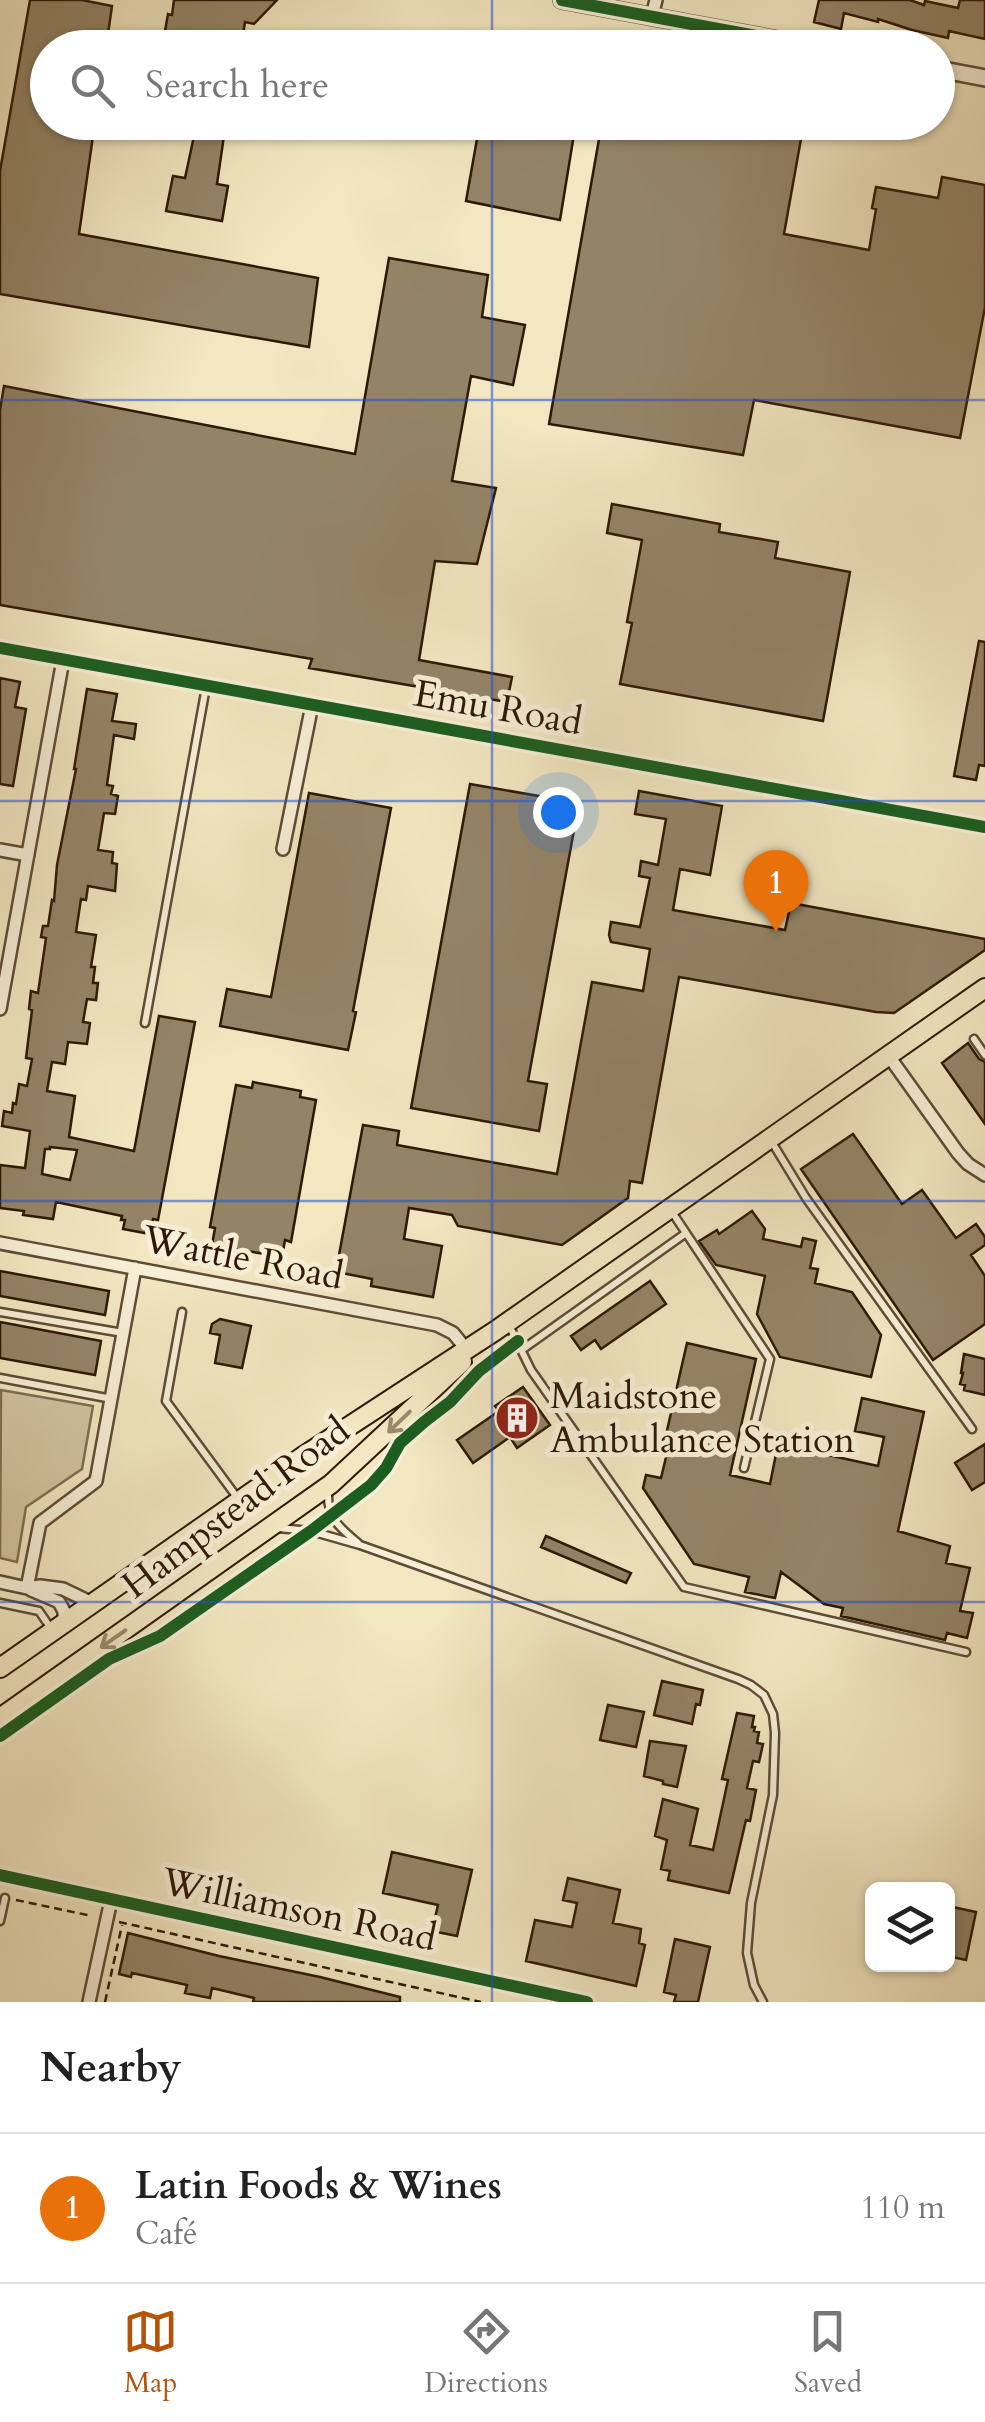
<!DOCTYPE html>
<meta charset="utf-8">
<style>
body{margin:0;font-family:Cardo,serif;background:#f6f6f6;color:#222}
.controls{position:absolute;right:30px;bottom:30px;display:grid;overflow:hidden;border-radius:15px;box-shadow:0 2px 8px #0004}
.controls button{width:90px;height:90px;display:grid;place-items:center;padding:0;border:0;border-bottom:2px solid #e0e0e0;background:#fff;color:#222;font:50px sans-serif}
.you{position:absolute;left:558px;top:812px;width:35px;height:35px;margin:-25px;border:8px solid #fff;border-radius:50%;background:#1a73e8;box-shadow:0 0 0 15px #1a73e833}
.badge{display:grid;place-items:center;width:65px;height:65px;border-radius:50%;background:#b45309;color:#fff;font-size:32px;font-weight:700}
.pin{position:absolute;translate:-50% -82px;filter:drop-shadow(0 2px 5px #0008)}
.pin::after{content:'';position:absolute;top:52px;width:35px;height:30px;background:inherit;clip-path:polygon(0 0,100% 0,50% 100%)}
.list{margin:0;padding:0;list-style:none}
h2{display:flex;justify-content:space-between;align-items:center;height:130px;margin:0;padding:0 40px;font-size:42px}
h2 small{font-size:32px;font-weight:400;color:#767676}
.list li{display:grid;grid-template-columns:65px 1fr auto;gap:30px;align-items:center;box-sizing:border-box;height:150px;padding:0 40px;border-top:2px solid #e0e0e0}
.list b{display:block;font-size:38px;white-space:nowrap}
.list p{margin:0;font-size:32px;white-space:nowrap;color:#767676}
.list em{font-size:32px;font-style:normal;color:#767676}
.icon{flex:none;width:55px;height:55px;fill:none;stroke:currentColor;stroke-width:2;stroke-linecap:round;stroke-linejoin:round}
.map{position:relative;flex:none;width:985px;height:2002px;overflow:hidden}
.search{position:absolute;background:#fff;box-shadow:0 2px 8px #0004;left:30px;right:30px;top:30px;height:110px;display:flex;align-items:center;gap:25px;box-sizing:border-box;padding:0 35px;border-radius:55px;color:#767676;font-size:38px}
.sheet{height:280px;background:#fff}
nav{display:flex;justify-content:space-around;align-items:center;box-sizing:border-box;height:140px;border-top:2px solid #e0e0e0;background:#fff;font-size:28px;color:#767676}
nav a{display:grid;justify-items:center;gap:5px}
nav .on{color:#b45309}
.map>svg:first-child{display:block}
.green{fill:#d1c4a1;stroke:#806e54;stroke-width:2.5}
.building{fill:#948467;stroke:#2e1806;stroke-width:2.5;fill-rule:evenodd}
.lines{fill:none;stroke-linecap:round;stroke-linejoin:round}
.service-casing{stroke:#5f4c35;stroke-width:11}
.minor-casing{stroke:#5f4c35;stroke-width:16}
.tertiary-casing{stroke:#5f4c35;stroke-width:20}
.primary-casing{stroke:#2e1806;stroke-width:22}
.path{stroke:#2e1806;stroke-width:2.5;stroke-dasharray:8 5;stroke-linecap:butt}
.service{stroke:#f7efd7;stroke-width:6}
.minor{stroke:#f7efd7;stroke-width:11}
.tertiary{stroke:#f7efd7;stroke-width:15}
.primary{stroke:#f2e7c1;stroke-width:18}
.cycleway-casing{stroke:#f7efd7;stroke-width:19}
.cycleway{stroke:#1b5e20;stroke-width:12}
.oneway{stroke:#9a8a6d}
.grid{fill:none;stroke:#1d4ed8;stroke-width:2.5;stroke-opacity:0.55}
.labels{text-anchor:middle;dominant-baseline:central;stroke-width:10;stroke-linejoin:round;paint-order:stroke}
.street-label{font-size:38px;fill:#2e1806;stroke:#f7efd7}
.poi-label{font-size:38px;fill:#2e1806;stroke:#f7efd7;text-anchor:start}
</style>
<div class="map">
<svg width="985" height="2002" viewBox="0 0 985 2002">
<rect width="100%" height="100%" fill="#f2e7c1"/>
<filter id="stains"><feTurbulence type="fractalNoise" baseFrequency=".002" numOctaves="4"/><feColorMatrix values="0 0 0 0 .2 0 0 0 0 .09 0 0 0 0 .02 0 0 0 .5 -.17"/></filter>
<radialGradient id="worn" r=".72"><stop offset=".6" stop-color="#630" stop-opacity="0"/><stop offset="1" stop-color="#630" stop-opacity=".3"/></radialGradient>
<!-- green -->
<path class="green" d="M1 1390 93 1406 82 1469 26 1507 17 1562 0 1558Z"/>
<!-- building -->
<path class="building" d="M30 0H82L112 6 106 48H48V122H95L79 234 318 278 309 347 0 294V171Z
M174 0H277L254 24 245 22 241 48H162L168 14 172 15Z
M819 0H910L924 5 925 1 958 8 960 0H985V39L949 31 948 38 912 30 878 19V22L844 13 841 29 814 22Z
M197 122H226L217 184 228 186 222 221 166 211 173 176 185 178Z
M480 122H576L560 220 466 201Z
M602 122H804L784 234 869 250 876 209 872 208 876 187 938 198 942 177 985 185V307L960 438 754 400 743 455 549 424Z
M389 258 488 275 482 317 525 325 513 385 471 376 452 481 496 488 477 564 435 561 419 660 512 677 507 702 309 668 312 659 0 605V410L4 386 355 454Z
M612 504 720 524 719 532 778 542 775 558 850 572 823 721 620 684 632 623 627 622 642 540 607 533Z
M979 641 985 642V766L979 765 976 780 954 776Z
M0 678 20 682 15 707 26 709 13 786 0 784Z
M87 689 117 694 112 721 136 724 134 739 114 735 107 785 113 786 111 794 118 796 115 814 104 813 98 850 113 852 112 863 117 864 115 891 88 886 86 900 81 899 76 932 96 935 91 967H95L93 983H98L96 1000 87 999 83 1022 90 1023 87 1044 68 1042 65 1064 52 1062 47 1091 75 1096 69 1137 134 1151 159 1016 195 1022 158 1220 153 1219 150 1234 123 1229 125 1220H121L122 1216 56 1202 53 1219 23 1215 24 1211 0 1208V1165L25 1168 30 1131 2 1126 4 1111 12 1113 13 1103 16 1104 19 1084 27 1086 32 1059 26 1058 32 1010 29 1009 31 991 38 993 46 938 41 937 43 926H48L52 900 54 901 57 865 76 769H74ZM50 1147 77 1150 70 1180 42 1174 45 1149H50Z
M470 784 579 803 528 1081 547 1084 539 1131 411 1108Z
M639 791 722 806 710 875 680 869 673 910 785 930 791 903 985 939V950L894 1013 876 1012 679 977 642 1183 630 1181 628 1198 562 1245 458 1226 452 1215 409 1208 404 1239 442 1246 433 1297 371 1286 372 1279 342 1273 345 1256 339 1255 363 1125 399 1131 397 1145 557 1174 592 982 643 991 650 949 611 942 609 935 611 922 640 927 650 878 639 876 641 861 658 865 666 819 635 814Z
M309 793 391 808 353 1011 356 1012 348 1050 220 1026 227 989 271 997Z
M968 1043 979 1059 985 1062V1124L942 1063Z
M253 1082 301 1091 300 1097 316 1100 291 1242 285 1240 282 1257 212 1245 215 1228 210 1227 236 1085 252 1088Z
M853 1134 902 1204 922 1190 956 1238 976 1224 985 1237V1245L971 1255 985 1276V1324L933 1360 801 1169Z
M752 1211 765 1229 763 1239 801 1247 803 1238 816 1241 810 1268 818 1269 815 1283 852 1292 881 1335 871 1377 780 1357 757 1314 765 1276 716 1265 699 1241 717 1230 719 1234Z
M0 1271 109 1291 105 1315 0 1296Z
M650 1281 666 1304 601 1349 595 1340 581 1350 571 1336Z
M220 1319 251 1326 242 1368 215 1363 220 1335 210 1333 212 1324Z
M0 1322 101 1341 95 1375 0 1358Z
M687 1343 756 1359 730 1475 770 1484 778 1444 878 1466 884 1437 855 1431 862 1398 924 1412 898 1531 950 1546 946 1563 970 1568 960 1611 973 1613 967 1638 947 1633 945 1640 841 1616 843 1608 824 1604 781 1572 775 1598 745 1592 749 1577 694 1564 643 1488 646 1475 661 1478 668 1449 663 1448Z
M964 1354 985 1359V1395L964 1390 965 1385 960 1384 963 1373H961Z
M523 1387 550 1425 517 1448 510 1437 473 1463 457 1440 499 1411 495 1406Z
M985 1444V1482L972 1490 955 1463Z
M546 1536 631 1573 626 1583 541 1547Z
M662 1681 703 1690 700 1705 696 1704 692 1724 654 1715Z
M608 1705 644 1712 636 1747 600 1740Z
M737 1713 754 1716 752 1727H755L754 1731 759 1732 757 1743 763 1744 759 1762 753 1761 747 1788 756 1790 750 1821 746 1820 729 1893 668 1880 670 1871 661 1869 667 1840 655 1836 663 1799 698 1809 690 1845 713 1850 728 1780 722 1779Z
M650 1741 686 1746 677 1787 663 1784V1781L644 1776Z
M392 1852 472 1870 457 1936 432 1931 438 1905 383 1893Z
M568 1878 620 1890 613 1923 641 1929 639 1943 645 1945 636 1986 526 1961 535 1920 572 1927 577 1903 563 1900Z
M948 1906 976 1912 966 1960 948 1956Z
M128 1933 219 1956 320 1977 400 1997V2002H253L254 1998 212 1988 210 1998 185 1993 187 1985 132 1973 131 1977 119 1974Z
M675 1939 710 1947 698 2002H674L676 1995 664 1992Z"/>
<g class="lines">
<defs>
<path id="service" d="M145 1023 206 687
M974 1039 985 1055
M770 1139 806 1198 972 1429
M672 1212 770 1359 744 1468
M0 1312 123 1333
M182 1312 166 1401 239 1500
M508 1323 531 1370 684 1587 966 1652
M523 1349 686 1233
M0 1378 112 1399
M328 1493C327 1518 340 1528 358 1543
M278 1528 311 1531 360 1545 738 1679 751 1685 764 1695 773 1714 775 1733 773 1795 751 1903 747 1953 754 1985 763 2002
M0 1603 39 1611 52 1630
M0 1921 5 1898"/>
<path id="minor" d="M652 16 656 0
M0 648 985 827
M283 849 312 705
M0 850 28 855
M0 1009 63 660
M888 1055 958 1153 968 1164 985 1175
M0 1243 437 1325 453 1333 466 1349
M0 1582 27 1588 40 1586 63 1589 92 1603
M27 1588 40 1523 96 1481 135 1268
M31 1590 59 1602 64 1611V1623
M0 1875 587 2002
M89 2002 111 1900"/>
<path id="tertiary" d="M562 0 821 48
M938 69 985 78"/>
<path id="primary" d="M0 1668 302 1457 495 1331 985 988
M0 1718 331 1484 462 1362"/>
</defs>
<!-- service casing -->
<use href="#service" class="service-casing"/>
<!-- minor casing -->
<use href="#minor" class="minor-casing"/>
<!-- tertiary casing -->
<use href="#tertiary" class="tertiary-casing"/>
<!-- primary casing -->
<use href="#primary" class="primary-casing"/>
<!-- path -->
<path class="path" d="M16 1900 92 1916
M119 1922 481 2002
M105 2002 122 1925"/>
<!-- service -->
<use href="#service" class="service"/>
<!-- minor -->
<use href="#minor" class="minor"/>
<!-- tertiary -->
<use href="#tertiary" class="tertiary"/>
<!-- primary -->
<use href="#primary" class="primary"/>
<defs>
<path id="cycleway" d="M562 0 821 48
M0 648 985 827
M0 1736 109 1659 160 1636 311 1531 371 1485 386 1468 400 1443 424 1422 450 1402 479 1371 518 1341
M0 1875 587 2002"/>
</defs>
<!-- cycleway casing -->
<use href="#cycleway" class="cycleway-casing"/>
<!-- cycleway -->
<use href="#cycleway" class="cycleway"/>
</g>
<!-- one-way arrows -->
<defs><path id="oneway-shaft" d="M-6 0H5M1.5-3L5.5 0L1.5 3" fill="none" stroke-width="1.6" stroke-linecap="round" stroke-linejoin="round" transform="scale(2.5)"/></defs>
<g class="oneway">
<use href="#oneway-shaft" transform="translate(399 1422) rotate(136)"/>
<use href="#oneway-shaft" transform="translate(113 1639) rotate(145)"/>
</g>
<!-- grid -->
<path class="grid" d="M492 0V48M492 122V2002M0 400H985M0 801H985M0 1201H985M0 1602H985"/>
<!-- icons -->
<defs>
<symbol id="building-disc" viewBox="-11 -11 22 22"><circle r="9.5" fill="#8f2418" stroke="#f7efd7"/><path d="M-4-6H4V6H1V3H-1V6H-4ZM-2.5-4.3h1.7v1.8h-1.7ZM.8-4.3h1.7v1.8H.8ZM-2.5-1h1.7V.8h-1.7ZM.8-1h1.7V.8H.8Z" fill="#fff"/></symbol>
</defs>
<g fill-rule="evenodd">
<use href="#building-disc" x="492" y="1393" width="50" height="50"/>
</g>
<g class="labels">
<!-- street labels -->
<g class="street-label">
<text transform="translate(498 708) rotate(10)">Emu Road</text>
<text transform="translate(243 1258) rotate(11)">Wattle Road</text>
<text transform="translate(236 1508) rotate(-37)">Hampstead Road</text>
<text transform="translate(299 1910) rotate(12)">Williamson Road</text>
</g>
<!-- poi labels -->
<g class="poi-label">
<text x="550" y="1396">Maidstone<tspan x="550" dy="44">Ambulance Station</tspan></text>
</g>
</g>
<rect width="100%" height="100%" filter="url(#stains)"/>
<rect width="100%" height="100%" fill="url(#worn)"/>
</svg>
<div class="controls">
<button><svg class="icon" aria-label="layers" viewBox="0 0 24 24"><path d="M12 4l9 5-9 5-9-5zM3 14l9 5 9-5"/></svg></button>
</div>
<div class="you"></div>
<div class="pin badge" style="left:776px;top:932px;background:#e8710a">1</div>
<div class="search"><svg class="icon" aria-label="search" viewBox="0 0 24 24"><circle cx="10" cy="10" r="6"/><path d="M15 15l6 6"/></svg>Search here</div>
</div>
<section class="sheet">
<h2>Nearby<small></small></h2>
<ul class="list">
<li><span class="badge" style="background:#e8710a">1</span><div><b>Latin Foods &amp; Wines</b><p>Café</p></div><em>110 m</em></li>
</ul>
</section>
<nav>
<a class="on"><svg class="icon" aria-label="map" viewBox="0 0 24 24"><path d="M3 6l6-2 6 2 6-2v14l-6 2-6-2-6 2zM9 4v14M15 6v14"/></svg>Map</a>
<a><svg class="icon" aria-label="directions" viewBox="0 0 24 24"><path d="M12 3l9 9-9 9-9-9zM9 14v-3h6M13 9l2 2-2 2"/></svg>Directions</a>
<a><svg class="icon" aria-label="saved" viewBox="0 0 24 24"><path d="M7 4h10v16l-5-4-5 4z"/></svg>Saved</a>
</nav>
